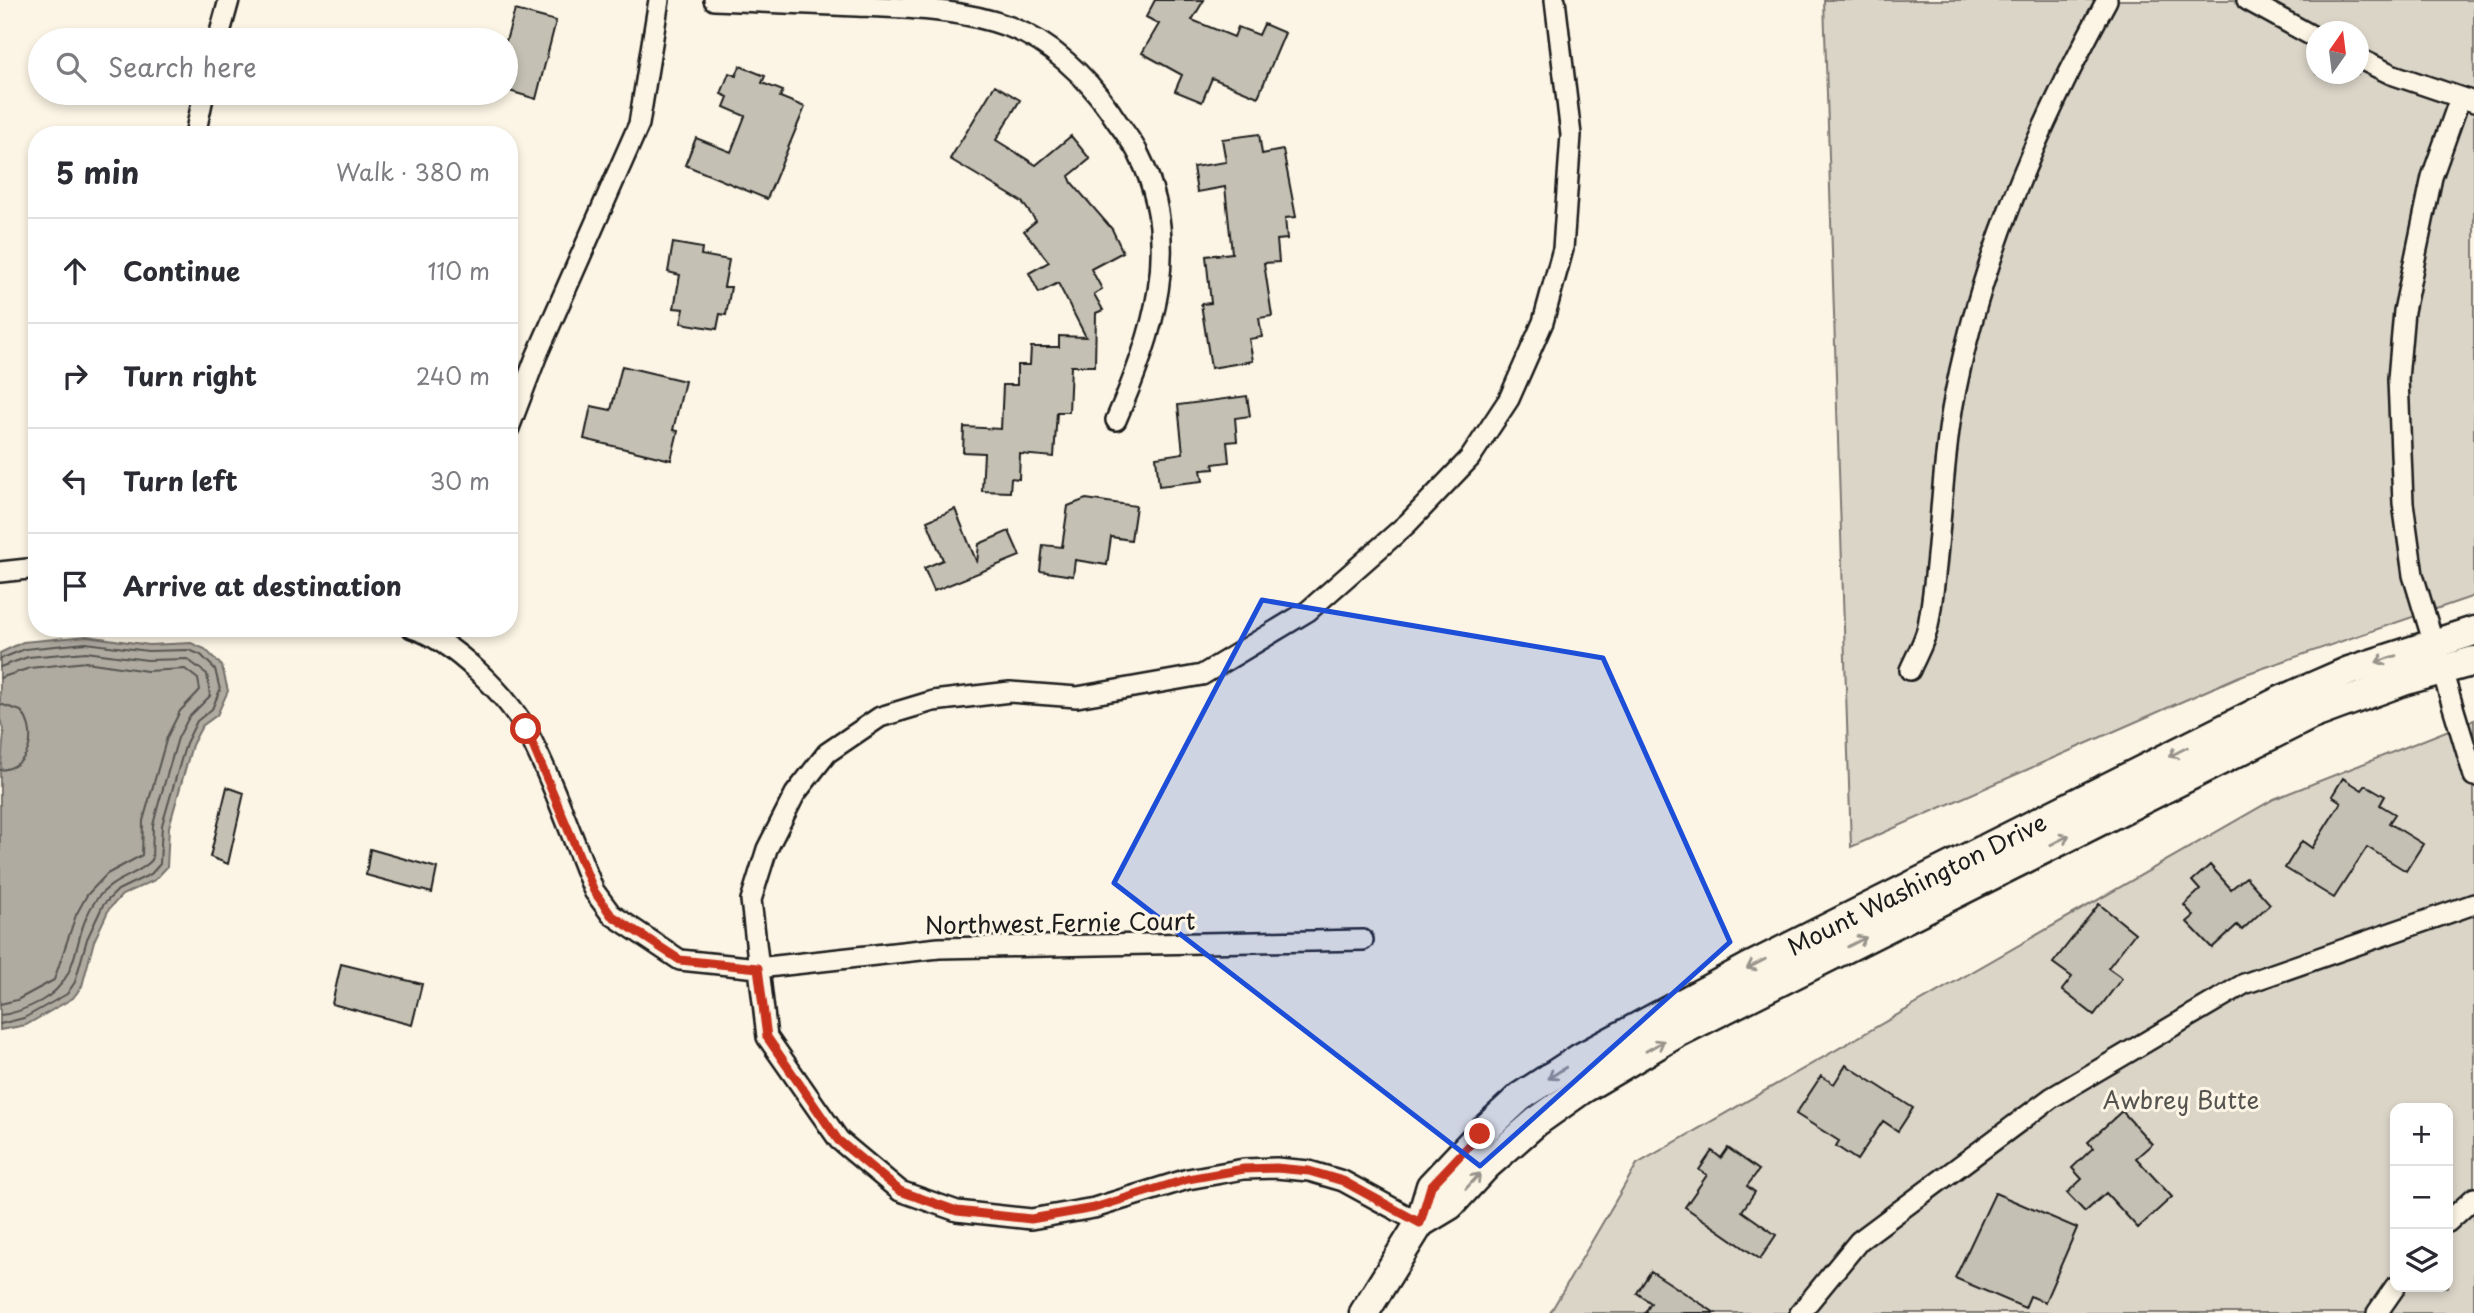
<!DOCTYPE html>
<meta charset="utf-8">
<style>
body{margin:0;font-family:"Playpen Sans",sans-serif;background:#f2f2f3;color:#2b2b33}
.controls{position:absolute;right:21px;bottom:21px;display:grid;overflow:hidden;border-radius:14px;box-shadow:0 4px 10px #0003}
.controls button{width:63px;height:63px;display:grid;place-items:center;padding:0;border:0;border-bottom:2px solid #e1e1e2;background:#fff;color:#2b2b33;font:35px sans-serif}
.compass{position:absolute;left:2306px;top:21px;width:63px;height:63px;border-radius:50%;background:#fff;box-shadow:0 4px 10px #0003;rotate:14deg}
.stop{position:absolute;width:21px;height:21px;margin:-16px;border:5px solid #c8321e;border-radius:50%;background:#fff}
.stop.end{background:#c8321e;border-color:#fff;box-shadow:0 2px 7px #0008}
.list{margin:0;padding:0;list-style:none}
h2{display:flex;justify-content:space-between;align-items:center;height:91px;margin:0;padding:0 28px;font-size:30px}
h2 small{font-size:23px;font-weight:400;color:#7c7c81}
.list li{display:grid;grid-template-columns:46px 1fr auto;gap:21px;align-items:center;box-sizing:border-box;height:105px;padding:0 28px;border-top:2px solid #e1e1e2}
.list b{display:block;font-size:26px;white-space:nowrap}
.list em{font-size:23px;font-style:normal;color:#7c7c81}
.icon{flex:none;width:38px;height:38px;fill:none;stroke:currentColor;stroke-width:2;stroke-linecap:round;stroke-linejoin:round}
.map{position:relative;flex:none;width:2474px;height:1313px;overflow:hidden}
.search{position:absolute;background:#fff;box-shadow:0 4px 10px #0003;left:28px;top:28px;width:490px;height:77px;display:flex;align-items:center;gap:18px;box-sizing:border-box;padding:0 24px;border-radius:38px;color:#7c7c81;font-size:26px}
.panel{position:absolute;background:#fff;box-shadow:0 4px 10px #0003;left:28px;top:126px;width:490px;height:511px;border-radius:28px}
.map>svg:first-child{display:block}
.green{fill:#dbd5c8;stroke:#7c7872;stroke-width:2;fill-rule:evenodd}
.water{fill:#b0aba1;stroke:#75726c;stroke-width:2}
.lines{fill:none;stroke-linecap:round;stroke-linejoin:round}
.shore{stroke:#575551;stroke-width:2}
.building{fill:#c4c0b3;stroke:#1c1c1c;stroke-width:2}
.minor-casing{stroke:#1c1c1c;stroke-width:24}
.secondary-casing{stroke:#1c1c1c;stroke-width:33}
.minor{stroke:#fcf5e5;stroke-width:19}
.secondary{stroke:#fcf5e5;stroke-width:28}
.oneway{stroke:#97938b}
.route{stroke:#c8321e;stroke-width:9}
.marked{fill:#1d4ed8;fill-opacity:0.2;stroke:#1d4ed8;stroke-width:5;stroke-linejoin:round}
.labels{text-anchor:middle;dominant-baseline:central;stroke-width:6;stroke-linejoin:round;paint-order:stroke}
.street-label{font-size:24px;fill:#1c1c1c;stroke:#fcf5e5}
.park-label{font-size:24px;fill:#555450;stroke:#fcf5e5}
</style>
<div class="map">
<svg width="2474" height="1313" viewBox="0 0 2474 1313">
<rect width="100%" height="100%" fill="#fcf5e5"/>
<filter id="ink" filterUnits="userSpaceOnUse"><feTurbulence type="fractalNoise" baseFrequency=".0143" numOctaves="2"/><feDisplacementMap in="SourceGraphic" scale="14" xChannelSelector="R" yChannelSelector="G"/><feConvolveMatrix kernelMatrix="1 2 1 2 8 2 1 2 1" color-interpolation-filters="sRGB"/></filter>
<g filter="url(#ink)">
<!-- green -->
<path class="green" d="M1824 0H2474V596L2240 676 1851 847ZM2316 32H2358V74H2316Z
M2474 720V1313H1550L1637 1164 2274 799ZM2395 1108H2448V1287H2395Z"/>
<!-- water -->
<path class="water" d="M87 636 149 645 191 643 205 649 222 666 228 691 217 715 202 726 192 745 169 827 167 867 155 880 122 895 109 909 94 941 82 986 73 998 26 1025 0 1030V774L4 733 0 719V653L23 642Z"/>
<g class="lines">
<!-- shore -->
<path class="shore" d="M0 659 25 649 86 643 148 651 189 650 201 655 215 669 220 690 212 709 197 721 186 743 162 825 160 864 151 874 118 890 103 905 87 939 75 982 67 994 24 1018 0 1024
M0 667 28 657 86 652 147 660 187 659 207 674 210 696 189 717 178 738 159 802 153 825 152 860C138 876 113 877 96 900 70 936 84 977 41 1001 28 1008 15 1014 0 1015
M0 678 30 668 86 662 147 671 185 669 198 679 200 690 180 711 167 737 143 821 142 855 107 874 87 895 76 915 54 980 17 1000 0 1004
M0 704 21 711C39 733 30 768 0 770"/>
</g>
<!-- building -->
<path class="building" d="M1155 0H1204L1192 20 1234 37 1238 27 1259 35 1264 24 1285 33 1258 97 1212 78 1202 102 1175 91 1182 75 1142 53 1159 24 1146 17Z
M515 10 556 21 536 99 506 90V41Z
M740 66 765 76 762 83 783 91 780 97 805 107 767 199 685 165 696 138 731 152 745 116 724 107 728 97 721 94 729 73 736 76Z
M995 85 1020 100 996 140 1036 165 1071 136 1090 159 1069 176 1072 183 1112 229 1123 252 1091 269 1102 289 1094 294 1103 310 1096 313 1095 366H1071L1069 412H1057L1054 457 1020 454 1019 479 1011 478 1010 492 982 491 984 453 963 452 964 427 1001 429 1003 385H1017V365H1030L1031 347H1059V336L1086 337 1058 283 1039 293 1029 273 1049 262 1024 231 1036 221 1022 202 950 159Z
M1259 134 1262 154 1283 150 1296 217 1285 218 1287 239 1277 240 1279 262 1264 263 1272 316 1259 318 1262 337 1249 339 1253 361 1211 368 1201 304 1211 303 1206 256 1232 253 1225 187 1197 192 1193 167 1226 162 1222 139Z
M673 243 702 248 701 255 729 260 724 287H731L726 315 720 314 717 329 681 323 684 309 674 308 680 275 668 272Z
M622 366 685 381 673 430 678 431 671 460 584 439 591 406 611 410Z
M1247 396 1250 416 1235 418 1237 441 1227 442 1229 462 1213 464 1214 469 1201 470 1203 481 1159 486 1156 457 1183 453 1178 405Z
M1086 499 1136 506 1131 540 1111 537 1107 565 1075 560 1073 576 1040 571 1043 545 1062 547 1068 506Z
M955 509 977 563 979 544 1009 531 1020 556 934 591 924 568 943 560 927 521Z
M2343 778 2362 790 2366 785 2385 796 2380 805 2395 814 2389 823 2423 844 2406 871 2367 847 2334 898 2285 868 2302 841 2312 848 2341 802 2332 796Z
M227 787 244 793 228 864 210 857Z
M370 849 437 868 432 893 366 875Z
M2210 865 2231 889 2246 877 2270 904 2242 930 2237 925 2212 948 2187 922 2194 916 2184 905 2200 890 2192 881Z
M2099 904 2135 933 2108 968 2122 978 2094 1015 2062 990 2072 977 2053 963Z
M341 964 422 984 412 1025 332 1004Z
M1846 1065 1913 1108 1898 1131 1883 1121 1857 1160 1836 1146 1839 1141 1796 1114 1821 1076 1834 1084Z
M2122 1111 2152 1144 2136 1158 2172 1197 2138 1228 2106 1193 2085 1212 2067 1193 2082 1179 2072 1168 2093 1148 2088 1142Z
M1728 1148 1759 1170 1747 1186 1755 1192 1742 1211 1776 1235 1760 1259 1685 1207 1707 1175 1699 1170 1712 1151 1721 1158Z
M1995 1193 2077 1228 2045 1302 2030 1296 2025 1308 1955 1278Z
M1651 1271 1677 1288 1715 1313H1645L1651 1303 1637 1293Z"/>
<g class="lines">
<defs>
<path id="minor" d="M714 0C762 2 810 4 857 6 908 8 962 9 1010 27 1050 42 1086 76 1110 111 1119 126 1132 140 1139 155 1184 244 1153 335 1116 420
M2247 0 2316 38
M218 40 229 0
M2358 58 2391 74 2474 102
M2460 98 2432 177 2404 311 2398 379 2403 503 2413 575 2474 776
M195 135 204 93
M509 428 536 357 639 124 659 0
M0 572 37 568
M412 628C453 641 506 694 527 731 553 781 572 838 594 891L611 914 680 960 758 968 939 948 1363 940
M1910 670C1916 656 1925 641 1928 626 1941 555 1940 481 1952 410 1978 265 2037 128 2107 0
M2448 1222 2474 1198
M1420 1223 1343 1181 1309 1171 1276 1168 1244 1169 1188 1179 1094 1208 1031 1219 957 1211 900 1191 839 1140 767 1037 751 900 767 849 795 794 827 753 880 717 933 701 1010 692 1077 697 1202 675 1308 611 1408 523 1470 458 1509 399 1543 322 1563 249 1571 135 1555 0
M1800 1313 1859 1241 2051 1098 2244 984 2474 904
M2377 1313 2395 1287"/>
<g id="secondary">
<path d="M1420 1223 1450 1205 1487 1165 1536 1122 1581 1090 1677 1033 2311 715 2406 680 2474 661"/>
<path id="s1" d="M1364 1313 1420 1223 1431 1186 1480 1134 1520 1097 1580 1058 1748 968 2280 701 2349 671 2474 631"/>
</g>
</defs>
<!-- minor casing -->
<use href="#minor" class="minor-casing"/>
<!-- secondary casing -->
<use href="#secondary" class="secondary-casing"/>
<!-- minor -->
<use href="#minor" class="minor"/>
<!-- secondary -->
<use href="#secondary" class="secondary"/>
</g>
<!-- one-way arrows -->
<defs><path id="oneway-shaft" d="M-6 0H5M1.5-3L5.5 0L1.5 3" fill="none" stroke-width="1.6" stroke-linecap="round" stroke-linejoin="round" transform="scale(1.75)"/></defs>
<g class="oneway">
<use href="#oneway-shaft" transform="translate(2386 659) rotate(162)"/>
<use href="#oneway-shaft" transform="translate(2178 752) rotate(153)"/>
<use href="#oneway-shaft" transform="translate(2060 840) rotate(-27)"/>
<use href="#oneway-shaft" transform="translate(1857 942) rotate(-27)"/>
<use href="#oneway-shaft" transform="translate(1756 964) rotate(153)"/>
<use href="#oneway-shaft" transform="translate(1655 1046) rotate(-30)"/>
<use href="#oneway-shaft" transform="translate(1557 1073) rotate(147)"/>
<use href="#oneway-shaft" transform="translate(1473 1181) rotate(-47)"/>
</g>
</g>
<g class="lines" filter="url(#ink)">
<!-- route -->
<path class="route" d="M526 729 594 891 611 915 680 960 758 968 767 1037 838 1140 900 1191 957 1211 1031 1219 1094 1208 1188 1179 1244 1169 1276 1168 1309 1171 1343 1181 1420 1223 1431 1186 1480 1134"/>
</g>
<!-- marked area -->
<path class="marked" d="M1262 600 1603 658 1730 942 1480 1166 1114 883Z"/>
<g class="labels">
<!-- street labels -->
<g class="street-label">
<text stroke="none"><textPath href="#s1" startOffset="721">Mount Washington Drive</textPath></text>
<text transform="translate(1060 922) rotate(-1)">Northwest Fernie Court</text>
</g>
<!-- park labels -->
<g class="park-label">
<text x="2181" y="1099">Awbrey Butte</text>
</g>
</g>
</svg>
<div class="controls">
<button>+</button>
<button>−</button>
<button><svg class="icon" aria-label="layers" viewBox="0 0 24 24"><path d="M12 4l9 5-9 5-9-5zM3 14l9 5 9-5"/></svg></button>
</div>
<svg class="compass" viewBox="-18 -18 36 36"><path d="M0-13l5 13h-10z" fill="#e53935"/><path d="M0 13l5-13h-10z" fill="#7c7c81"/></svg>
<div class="stop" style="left:526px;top:729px"></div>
<div class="stop end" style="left:1480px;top:1134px"></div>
<div class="search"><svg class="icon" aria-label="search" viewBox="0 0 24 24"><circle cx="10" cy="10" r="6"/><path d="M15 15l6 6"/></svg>Search here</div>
<section class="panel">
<h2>5 min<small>Walk · 380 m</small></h2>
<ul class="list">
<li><svg class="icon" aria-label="ahead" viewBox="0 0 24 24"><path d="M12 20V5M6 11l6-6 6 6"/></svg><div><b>Continue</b></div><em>110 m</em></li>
<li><svg class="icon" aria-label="right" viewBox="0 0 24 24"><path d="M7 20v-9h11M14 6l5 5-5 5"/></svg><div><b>Turn right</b></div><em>240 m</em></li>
<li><svg class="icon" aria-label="left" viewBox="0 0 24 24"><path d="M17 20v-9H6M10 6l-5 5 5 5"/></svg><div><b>Turn left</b></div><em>30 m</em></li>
<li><svg class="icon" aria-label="arrive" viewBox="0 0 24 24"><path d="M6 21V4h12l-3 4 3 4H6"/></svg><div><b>Arrive at destination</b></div></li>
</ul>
</section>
</div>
